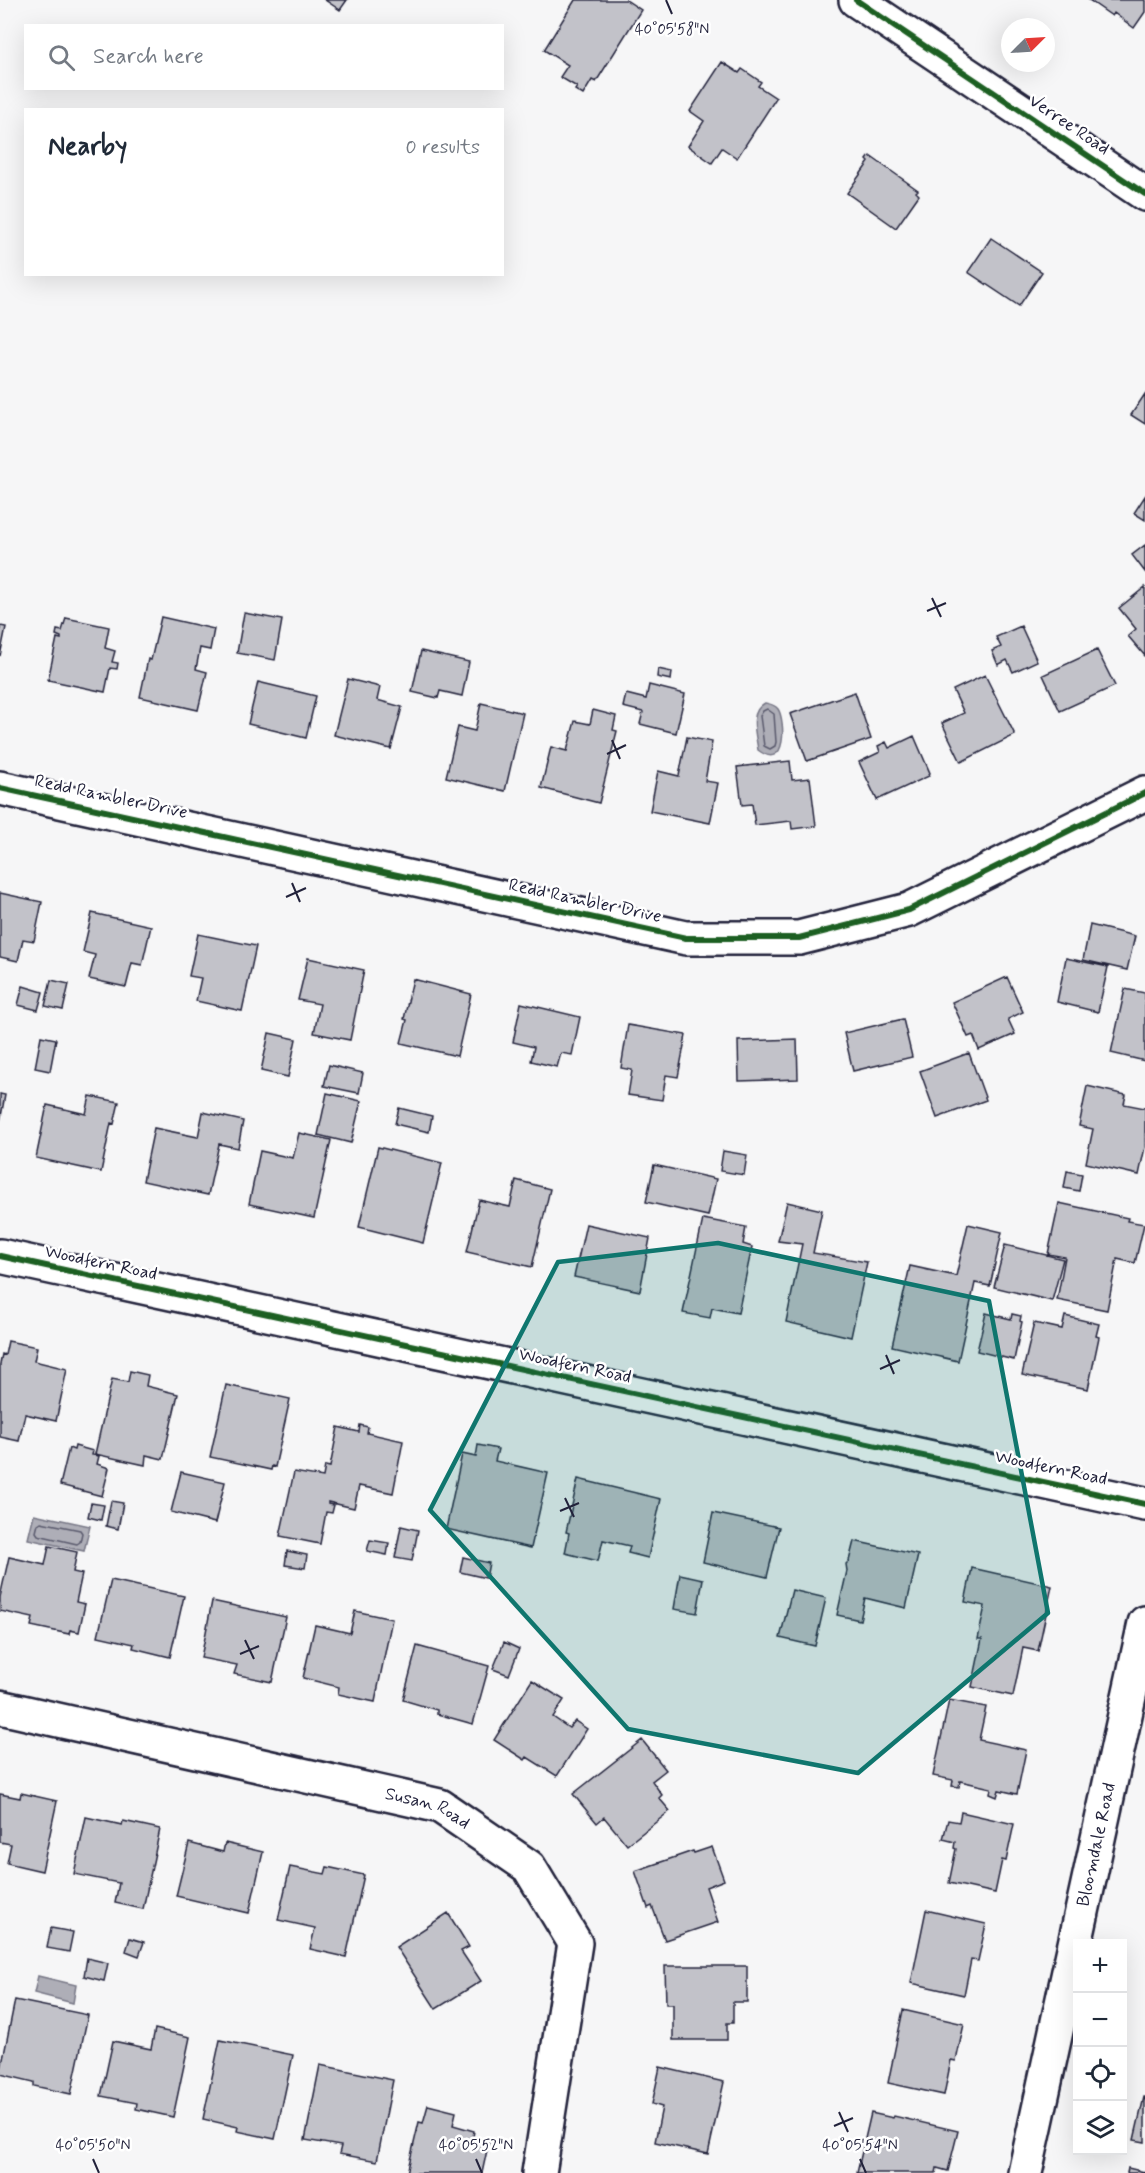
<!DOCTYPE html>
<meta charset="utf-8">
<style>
body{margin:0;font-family:Mynerve,sans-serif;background:#f6f6f7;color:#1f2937}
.controls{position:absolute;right:18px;bottom:18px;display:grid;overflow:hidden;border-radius:0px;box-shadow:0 6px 24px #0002}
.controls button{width:54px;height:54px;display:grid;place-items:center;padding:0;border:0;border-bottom:2px solid #e0e1e3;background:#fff;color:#1f2937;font:30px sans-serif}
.compass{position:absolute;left:1001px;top:18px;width:54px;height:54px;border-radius:50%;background:#fff;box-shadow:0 6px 24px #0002;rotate:66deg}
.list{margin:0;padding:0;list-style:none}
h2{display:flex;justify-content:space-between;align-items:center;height:78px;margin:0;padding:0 24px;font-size:26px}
h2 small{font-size:20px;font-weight:400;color:#747a83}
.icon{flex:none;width:33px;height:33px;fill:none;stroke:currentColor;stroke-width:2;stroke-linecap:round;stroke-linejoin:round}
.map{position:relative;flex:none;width:1145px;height:2173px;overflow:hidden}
.search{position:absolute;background:#fff;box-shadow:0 6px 24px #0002;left:24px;top:24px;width:480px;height:66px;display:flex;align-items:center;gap:15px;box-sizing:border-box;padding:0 21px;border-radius:0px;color:#747a83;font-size:22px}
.panel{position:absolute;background:#fff;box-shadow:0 6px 24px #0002;left:24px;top:108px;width:480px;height:168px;border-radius:0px}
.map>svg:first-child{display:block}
.water{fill:#aeaeb7;stroke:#767685;stroke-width:1.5}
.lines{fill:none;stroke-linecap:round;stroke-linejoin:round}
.shore{stroke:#5a5a6d;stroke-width:1.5}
.building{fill:#c2c2c9;stroke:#22223b;stroke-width:1.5}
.street-casing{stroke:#22223b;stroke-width:38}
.secondary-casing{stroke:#22223b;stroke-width:38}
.street{stroke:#fff;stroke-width:33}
.secondary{stroke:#fff;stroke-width:33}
.cycleway-casing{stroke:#fff;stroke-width:10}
.cycleway{stroke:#1b5e20;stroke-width:6}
.marked{fill:#0f766e;fill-opacity:0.2;stroke:#0f766e;stroke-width:4.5;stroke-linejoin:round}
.ticks{fill:none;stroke:#22223b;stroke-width:2}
.labels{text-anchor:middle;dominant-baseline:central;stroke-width:5;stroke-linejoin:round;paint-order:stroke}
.street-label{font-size:18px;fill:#22223b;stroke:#fff}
.ticks-label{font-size:15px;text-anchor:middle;fill:#22223b;stroke:#fff;stroke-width:5;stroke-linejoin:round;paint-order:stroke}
</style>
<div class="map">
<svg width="1145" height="2173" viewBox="0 0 1145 2173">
<rect width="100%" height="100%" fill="#f6f6f7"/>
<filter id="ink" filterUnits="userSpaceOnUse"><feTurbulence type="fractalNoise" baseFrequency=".0167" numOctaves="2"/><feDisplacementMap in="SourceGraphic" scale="12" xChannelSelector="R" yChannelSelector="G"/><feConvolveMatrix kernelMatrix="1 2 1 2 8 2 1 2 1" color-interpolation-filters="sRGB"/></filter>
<g filter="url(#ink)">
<!-- water -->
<path class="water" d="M765 703C770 704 774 704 778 709 785 719 788 773 758 750 756 734 748 712 765 703Z
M34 1514 90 1526 84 1551 28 1539Z
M38 1976 76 1985 73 2003 34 1993Z"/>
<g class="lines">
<!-- shore -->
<path class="shore" d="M767 709 774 714 776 742 775 746 770 749 764 746 760 716 763 711Z
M41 1522 80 1530 82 1533 80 1542 77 1544 38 1535 36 1532 38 1524Z"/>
</g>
<!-- building -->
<path class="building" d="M325 0H347L340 10Z
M575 0H626L641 10 596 82 592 80 583 95 575 90 577 87 560 77 568 65 544 50Z
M1089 0H1145V12L1134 28 1114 13 1112 16Z
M722 62 739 73 742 69 761 82 758 86 776 98 737 158 722 148 712 163 688 146 704 121 690 111Z
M870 156 918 190 916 192 919 195 896 228 847 193 869 162 867 160Z
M991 238 1042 272 1019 306 968 272Z
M1145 394V424L1131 415Z
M1145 496V520L1134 513Z
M1145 545V572L1132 555Z
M1145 587V656L1128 636 1136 629 1119 608Z
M244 613 282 620 275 660 237 653Z
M161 617 214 629 210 650 200 648 196 669 207 672 198 710 140 697 148 659 151 660Z
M66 618 109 627 105 648 115 651 112 662 118 663 117 669 110 668 105 692 48 680 57 638 61 639V637L56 635 57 630 62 631Z
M0 626 6 627 0 656Z
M1021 626 1037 661 1013 672 1007 660 998 665 992 651 1001 647 996 637Z
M1097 650 1115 686 1060 711 1043 675Z
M421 651 469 662 462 696 440 691 438 698 412 692Z
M658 669 672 672 671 680 657 677Z
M985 675 1015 735 961 762 942 723 964 713 953 690Z
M348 679 380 687 377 700 402 707 391 749 334 735Z
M258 682 316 696 306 738 248 724Z
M649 685 685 694 676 733 640 724 643 712 623 707 626 694 646 699Z
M855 692 871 739 807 761 790 714Z
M481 703 523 713 505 791 446 777 458 727 475 731Z
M593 710 616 716 613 730 617 731 599 803 541 788 551 747 567 751 575 721 590 724Z
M914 736 930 773 928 774 929 776 877 800 859 762 880 752 878 746 886 742 889 748Z
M687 737 712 742 705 781 718 783 710 823 650 811 658 771 679 776Z
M790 761 792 780 810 778 816 826 792 829 791 821 755 825 752 804 742 805 737 767Z
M0 893 42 902 34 941 23 939 18 961 0 957Z
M92 913 151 926 142 965 132 963 126 987 89 979 95 955 83 952Z
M1090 925 1135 936 1127 970 1083 960Z
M198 934 256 946 242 1011 196 1001 201 978 189 976Z
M308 958 364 970 350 1040 314 1033 320 1004 298 1000Z
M1066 958 1108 967 1098 1012 1057 1002Z
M1007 977 1023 1012 1008 1019 1015 1034 979 1050 973 1035 968 1037 952 1002Z
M413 979 471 994 457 1056 401 1043 407 1020 404 1019Z
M51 980 69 984 63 1010 45 1006Z
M23 986 43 992 38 1010 18 1005Z
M1125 989 1145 993V1061L1111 1053Z
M521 1003 580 1017 572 1055 561 1053 557 1067 531 1061 534 1047 513 1042Z
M903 1019 912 1057 853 1071 844 1033Z
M628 1025 686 1035 678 1077 666 1075 662 1100 628 1095 632 1070 621 1068Z
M269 1033 296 1039 288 1077 261 1071Z
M41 1036 56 1039 50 1071 35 1068Z
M797 1039 798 1079 739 1081 738 1041Z
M969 1053 986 1100 937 1118 920 1071Z
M329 1065 363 1073 359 1093 324 1086Z
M1087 1086 1126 1095 1124 1104 1145 1108V1147L1139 1175 1086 1163 1093 1129 1079 1126Z
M327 1093 361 1101 351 1143 318 1135Z
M0 1094 5 1095 0 1122Z
M90 1096 119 1102 114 1124 111 1123 101 1172 36 1158 47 1105 86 1114Z
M399 1108 432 1116 429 1132 395 1124Z
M203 1112 243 1121 238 1148 219 1144 208 1195 143 1181 154 1128 198 1137Z
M299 1133 331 1140 314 1218 249 1204 260 1151 293 1158Z
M378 1147 442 1163 423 1243 359 1227Z
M723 1151 747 1155 744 1175 720 1171Z
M654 1165 716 1179 708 1216 646 1202Z
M1067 1171 1082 1174 1079 1191 1064 1188Z
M516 1180 550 1189 532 1267 467 1252 479 1200 510 1207Z
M787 1202 822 1210 813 1253 867 1262 851 1337 786 1322 802 1244 778 1241Z
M1059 1203 1128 1218 1127 1221 1144 1224 1135 1263 1117 1259 1107 1310 1057 1300 1065 1257 1048 1254Z
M703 1219 746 1227 743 1244 752 1247 738 1313 712 1308 710 1318 683 1313Z
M586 1224 650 1238 640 1291 574 1277Z
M968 1224 1002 1232 990 1286 975 1283 958 1361 892 1346 910 1266 956 1276Z
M1005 1245 1063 1259 1052 1301 994 1287Z
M986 1313 1011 1319 1012 1314 1021 1316 1020 1321 1022 1322 1014 1360 977 1351Z
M1065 1316 1099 1324 1096 1336 1099 1337 1088 1389 1022 1375 1034 1323 1062 1329Z
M8 1341 37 1347 34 1361 67 1369 56 1421 25 1414 19 1441 0 1437V1364L2 1354 5 1355Z
M130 1371 148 1375 146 1386 178 1394 163 1459 146 1455 145 1465 95 1454 112 1379 128 1382Z
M226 1385 290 1399 275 1467 272 1466 271 1470 210 1457Z
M360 1425 368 1427 367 1433 403 1441 393 1493 359 1486 354 1508 328 1502V1504L334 1505 332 1513 326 1512 320 1544 280 1536 294 1472 323 1477 325 1466 330 1467 338 1427 359 1432Z
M478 1445 498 1449 495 1461 548 1473 531 1548 446 1529 462 1454 476 1457Z
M75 1446 93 1451 92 1455 99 1456 97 1464 109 1468 102 1496 60 1485 69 1448 74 1450Z
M181 1472 225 1482 215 1523 171 1512Z
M578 1479 661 1499 648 1558 628 1553 630 1546 603 1540 598 1561 565 1553 569 1533 566 1532Z
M111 1501 123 1503 118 1529 106 1526Z
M91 1503 104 1505 101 1520 88 1517Z
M713 1513 779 1527 767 1577 703 1562Z
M401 1526 418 1530 412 1561 395 1558Z
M370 1540 389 1543 387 1555 367 1551Z
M854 1541 918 1555 906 1608 865 1598 860 1620 837 1615 847 1571 846 1564 849 1561Z
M49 1546 77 1552 73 1572 82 1574 76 1602 85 1604 79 1632 70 1630 69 1634 31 1626 33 1618 0 1611V1597L9 1557 45 1565Z
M287 1551 307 1555 305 1568 285 1565Z
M463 1557 489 1563 486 1578 460 1572Z
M972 1568 1052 1586 1038 1651 1023 1648 1013 1696 972 1687 982 1639H978L985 1606 965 1602Z
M680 1574 703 1579 697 1613 674 1609Z
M111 1580 184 1596 170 1657 133 1648 134 1644 98 1636Z
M792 1590 826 1598 815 1646 780 1638Z
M212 1601 286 1617 272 1682 234 1674 237 1665 201 1658Z
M355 1611 392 1619 375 1702 338 1694 339 1687 303 1678 315 1625 350 1633Z
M504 1642 519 1649 509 1675 493 1669Z
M417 1646 489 1666 473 1724 437 1714V1710L403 1700Z
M532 1680 564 1700 553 1717 569 1728 575 1721 587 1729 557 1776 527 1757 525 1760 494 1740Z
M949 1700 986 1707 979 1740 1026 1750 1017 1794 999 1790 997 1797 990 1794 991 1788 960 1781 959 1787 952 1786 953 1780 933 1776Z
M642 1740 666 1770 652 1781 662 1795 659 1798 670 1811 627 1845 604 1817 597 1823 573 1794Z
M21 1793 57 1801 42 1871 7 1863 11 1844 0 1842V1794L20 1798Z
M961 1812 1014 1824 1006 1861 1002 1860 995 1893 949 1883 956 1849 954 1848 955 1842 943 1839 948 1820 959 1822Z
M86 1817 122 1825 123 1821 160 1829 143 1909 115 1903 119 1883 74 1874Z
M189 1843 223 1852 225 1843 263 1852 249 1913 176 1896Z
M712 1847 724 1880 706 1887 718 1922 665 1940 652 1906 648 1908 635 1871 693 1851 694 1853Z
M290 1867 325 1874 327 1867 364 1875 346 1957 310 1949 315 1928 278 1920Z
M926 1910 986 1924 978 1961 971 1960 964 1995 911 1983Z
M448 1913 469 1947 461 1951 481 1981 436 2009 396 1947Z
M51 1928 73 1932 69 1952 47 1948Z
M130 1938 144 1942 139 1956 126 1951Z
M87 1958 108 1963 104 1981 84 1976Z
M665 1966H747V2002H733V2023H727V2040H673V2004H666Z
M15 2000 88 2015 71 2094 34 2086V2082L0 2074Z
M903 2010 964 2024 956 2061 951 2060 944 2095 888 2083Z
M155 2029 190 2037 173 2117 136 2109 137 2103 101 2096 113 2041 151 2049Z
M220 2040 293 2055 275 2139 237 2131 238 2127 203 2119Z
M320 2065 393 2080 377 2161 339 2154 341 2146 305 2140Z
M660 2067 724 2082 708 2154 655 2142 662 2107 652 2104Z
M1144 2097H1145V2142L1134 2140Z
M428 2105 456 2112 453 2125 474 2131 473 2137 489 2141 482 2173H407L419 2122 423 2123Z
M871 2113 893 2118 894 2116 958 2131 948 2171 937 2168 936 2173H857Z
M1128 2168 1145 2172V2173H1127Z"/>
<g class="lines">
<defs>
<g id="street">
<path d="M0 788 686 938H799L909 910 1145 793"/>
<path d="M0 1256 1145 1504"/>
<path id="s1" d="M0 1707 440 1806 529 1867 575 1943 539 2173"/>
<path id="s2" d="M1025 2173 1145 1623"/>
</g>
<path id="secondary" d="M856 0 1145 194"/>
</defs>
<!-- street casing -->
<use href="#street" class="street-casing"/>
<!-- secondary casing -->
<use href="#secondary" class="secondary-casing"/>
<!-- street -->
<use href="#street" class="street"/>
<!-- secondary -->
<use href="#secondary" class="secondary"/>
<defs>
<path id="cycleway" d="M856 0 1145 194
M0 788 686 938H799L909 910 1145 793
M0 1256 1145 1504"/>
</defs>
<!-- cycleway casing -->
<use href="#cycleway" class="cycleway-casing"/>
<!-- cycleway -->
<use href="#cycleway" class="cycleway"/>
</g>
</g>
<!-- marked area -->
<path class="marked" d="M718 1243 989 1301 1048 1613 858 1773 628 1729 430 1510 558 1262Z"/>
<!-- ticks -->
<path class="ticks" d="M666 0 672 14M932 598 941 617M927 611 946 603M612 740 620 759M607 754 626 745M292 883 300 902M286 897 306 888M886 1355 894 1374M880 1369 900 1360M565 1498 574 1517M560 1511 579 1503M245 1640 254 1659M240 1654 259 1646M839 2112 848 2132M834 2126 853 2118M93 2159 99 2173M476 2159 482 2173M860 2159 866 2173"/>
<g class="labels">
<!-- street labels -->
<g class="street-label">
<text transform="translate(1069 125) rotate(34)">Verree Road</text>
<text transform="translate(111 797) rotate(12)">Redd Rambler Drive</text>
<text transform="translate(585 901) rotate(12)">Redd Rambler Drive</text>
<text transform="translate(101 1263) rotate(12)">Woodfern Road</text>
<text transform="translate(575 1366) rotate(12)">Woodfern Road</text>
<text transform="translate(1051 1468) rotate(12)">Woodfern Road</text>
<text stroke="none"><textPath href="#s1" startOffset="440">Susan Road</textPath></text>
<text stroke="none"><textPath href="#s2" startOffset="336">Bloomdale Road</textPath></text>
</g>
</g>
<g class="ticks-label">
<text x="672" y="34">40°05'58"N</text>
<text x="93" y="2150">40°05'50"N</text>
<text x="476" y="2150">40°05'52"N</text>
<text x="860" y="2150">40°05'54"N</text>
</g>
</svg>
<div class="controls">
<button>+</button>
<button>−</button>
<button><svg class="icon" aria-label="locate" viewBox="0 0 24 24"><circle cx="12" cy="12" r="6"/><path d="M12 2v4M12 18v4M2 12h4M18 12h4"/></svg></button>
<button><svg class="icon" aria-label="layers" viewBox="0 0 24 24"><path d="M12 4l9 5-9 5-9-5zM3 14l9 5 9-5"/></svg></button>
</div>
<svg class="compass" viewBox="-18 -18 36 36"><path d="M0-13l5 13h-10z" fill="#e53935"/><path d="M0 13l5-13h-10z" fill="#747a83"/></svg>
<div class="search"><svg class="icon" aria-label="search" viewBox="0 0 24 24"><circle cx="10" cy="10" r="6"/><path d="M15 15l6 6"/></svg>Search here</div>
<section class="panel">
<h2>Nearby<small>0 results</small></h2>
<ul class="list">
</ul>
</section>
</div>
